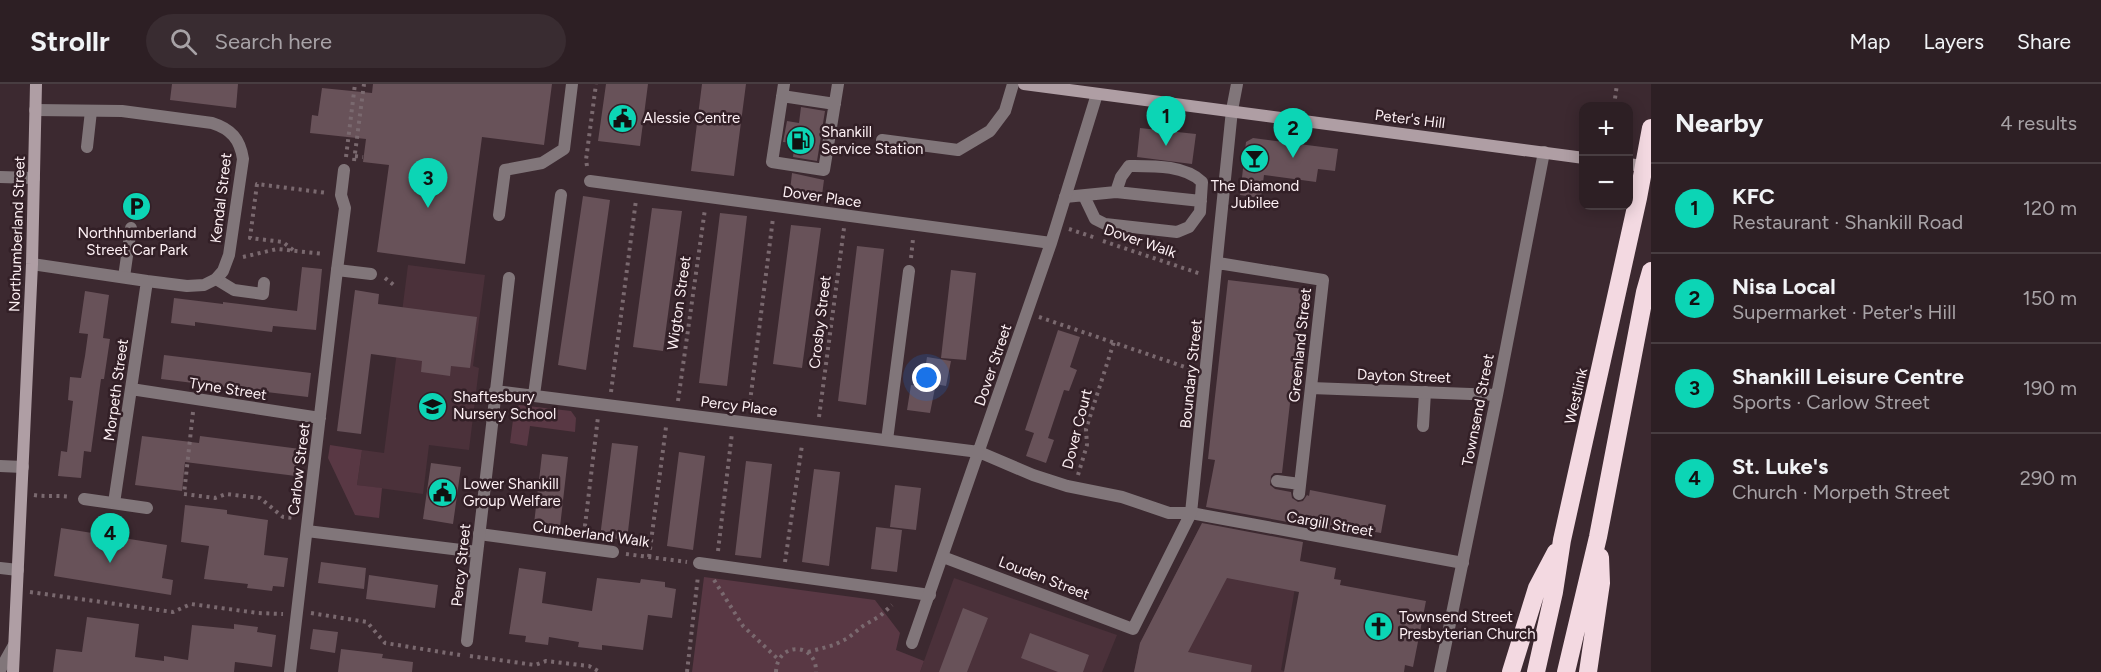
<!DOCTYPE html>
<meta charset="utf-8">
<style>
body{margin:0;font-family:Figtree,sans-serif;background:#392c31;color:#f1f3f6}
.controls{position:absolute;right:18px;top:18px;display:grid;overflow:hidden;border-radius:12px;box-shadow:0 3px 15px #0003}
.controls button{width:54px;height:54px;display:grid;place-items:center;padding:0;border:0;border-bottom:2px solid #483d41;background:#2d1f24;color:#f1f3f6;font:30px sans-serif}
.you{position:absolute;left:927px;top:294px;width:21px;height:21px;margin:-15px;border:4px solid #fff;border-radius:50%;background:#1a73e8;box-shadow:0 0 0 9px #1a73e833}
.badge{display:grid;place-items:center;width:39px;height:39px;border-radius:50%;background:#0cd5b5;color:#111;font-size:20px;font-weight:700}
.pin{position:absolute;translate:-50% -50px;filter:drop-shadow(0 2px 3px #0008)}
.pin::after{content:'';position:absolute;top:32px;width:21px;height:18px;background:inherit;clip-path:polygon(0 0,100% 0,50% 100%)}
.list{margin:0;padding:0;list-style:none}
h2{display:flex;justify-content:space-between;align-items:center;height:78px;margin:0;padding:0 24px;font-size:26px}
h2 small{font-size:20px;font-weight:400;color:#a7a2a6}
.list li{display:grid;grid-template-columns:39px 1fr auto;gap:18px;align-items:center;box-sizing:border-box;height:90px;padding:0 24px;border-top:2px solid #483d41}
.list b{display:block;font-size:22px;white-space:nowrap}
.list p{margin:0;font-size:20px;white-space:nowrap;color:#a7a2a6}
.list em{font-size:20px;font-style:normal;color:#a7a2a6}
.icon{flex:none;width:33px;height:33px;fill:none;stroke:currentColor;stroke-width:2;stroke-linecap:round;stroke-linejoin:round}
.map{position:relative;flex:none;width:1651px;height:588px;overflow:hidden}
header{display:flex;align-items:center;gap:36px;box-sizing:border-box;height:84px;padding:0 30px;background:#2d1f24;border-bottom:2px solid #483d41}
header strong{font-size:28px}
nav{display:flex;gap:33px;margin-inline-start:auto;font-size:21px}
.search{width:420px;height:54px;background:#392c31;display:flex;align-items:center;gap:15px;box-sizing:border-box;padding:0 21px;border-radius:33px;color:#a7a2a6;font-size:22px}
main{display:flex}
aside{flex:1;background:#2d1f24}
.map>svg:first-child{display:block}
.built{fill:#4b313a}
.green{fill:#593844}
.building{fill:#685259}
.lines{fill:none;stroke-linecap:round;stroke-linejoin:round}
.path{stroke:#7a696f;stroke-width:4;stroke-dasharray:3 4.5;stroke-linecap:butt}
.lane{stroke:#81767a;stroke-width:12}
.street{stroke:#81767a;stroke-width:12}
.secondary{stroke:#af9ea4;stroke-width:12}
.highway{stroke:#f3d9e1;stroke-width:18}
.labels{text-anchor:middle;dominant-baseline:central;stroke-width:5;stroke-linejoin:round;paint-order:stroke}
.poi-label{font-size:15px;fill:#fdf0f4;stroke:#321f26;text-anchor:start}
.street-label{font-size:15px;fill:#fdf0f4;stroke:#321f26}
</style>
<header>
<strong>Strollr</strong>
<div class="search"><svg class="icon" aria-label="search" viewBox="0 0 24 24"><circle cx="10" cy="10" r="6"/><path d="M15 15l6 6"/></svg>Search here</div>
<nav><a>Map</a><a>Layers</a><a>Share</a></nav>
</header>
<main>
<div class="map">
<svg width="1651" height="588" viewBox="0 0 1651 588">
<rect width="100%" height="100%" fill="#3c2930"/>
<!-- built -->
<path class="built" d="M408 181 485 191 473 282 479 284 469 366 429 361 423 410 357 401 362 366 384 369Z
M1200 443 1302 463 1281 586 1287 588H1134L1140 559Z
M954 494 1117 551 1102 588H920Z"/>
<!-- green -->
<path class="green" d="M519 321 571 327 576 334 575 348 530 342 527 362 510 359 514 328Z
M330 361 362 366 357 401 382 404 379 434 355 431 328 374Z
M704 493 875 516 900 549 896 566 924 577 920 588H692Z"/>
<!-- building -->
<path class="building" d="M172 0H238L236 24 170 16Z
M373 0H552L544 61 482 53 465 180 377 168 389 81 363 78 366 55 310 49 312 31 318 32 322 4 372 9Z
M606 0H648L640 62 598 57Z
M702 0H746L734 92 691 87Z
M801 23 825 27 817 77 793 73 795 59 783 58 787 37 799 39Z
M1140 44 1196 50 1192 80 1137 73Z
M1253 54 1338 65 1335 87 1318 85 1316 98 1264 91 1261 114 1240 111 1246 58Z
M792 89 824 96 822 111 790 107Z
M583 112 610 116 586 286 558 281Z
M652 124 682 127 663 267 633 263Z
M720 129 747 132 727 302 699 299Z
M791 141 821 144 802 284 773 280Z
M857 162 884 165 866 321 838 317Z
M302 183 322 185 316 246 273 242 272 248 195 238V242L171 239 174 214 223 220V218L297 227Z
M951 186 976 189 966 276 941 274Z
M1228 196 1303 205 1282 389H1274L1271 392 1270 401 1275 405 1291 408 1292 414 1298 418 1303 417 1307 411 1309 412 1310 406 1386 421 1381 449 1354 444 1353 450 1206 423 1215 376 1208 375Z
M355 206 379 210 378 220 477 233 470 284 451 282 450 292 421 288 422 277 371 270 361 350 337 347Z
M85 207 109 211 103 254 110 255 104 295H101L91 368 84 367 81 394 58 392 61 367 67 368 73 317 68 316 70 293 81 294 85 272 88 250 79 249Z
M1058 246 1080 253 1070 283 1077 286 1069 307 1064 306 1048 354 1054 356 1046 379 1026 372 1034 349 1025 346Z
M164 271 311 289 308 313 161 295Z
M927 273 951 277 946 302 923 298Z
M911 301 935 304 930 329 907 326Z
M142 352 199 359 200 352 300 365 296 392 185 378 182 407 135 401Z
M612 359 638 362 627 456 600 453Z
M679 368 705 372 693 466 667 462Z
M542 370 568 373 560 443 534 440Z
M746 377 772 380 761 474 735 471Z
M431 379 461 383 453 440 423 435Z
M814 385 840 388 829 482 802 478Z
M895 401 921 404 916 446 890 443Z
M185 421 227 426V430L268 436 264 471 288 474 284 503 273 502 272 507 247 504 248 500 204 495 209 462 181 458Z
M1202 439 1303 458 1300 477 1336 484 1334 495 1341 496 1340 501 1426 517 1413 583 1405 581 1404 588H1284L1299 508 1227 494 1188 568 1252 581 1251 588H1134L1140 559Z
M876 443 902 446 897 488 871 485Z
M61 444 167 461 162 494 173 496 171 511 54 492Z
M321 478 366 484 364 505 318 499Z
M519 484 546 488 542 519 592 527 597 494 640 499 641 495 665 498V503L676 505 672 534 648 531 643 566 602 561V566L578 563 579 558 549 553 548 561 525 558 526 552 509 550Z
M369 491 438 501 435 524 366 515Z
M963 524 988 534 967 588H939Z
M87 533 139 540 135 573 164 577V572L188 576 192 541 234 545V540L258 543 257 548 276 551 272 583 235 578 234 588H53L56 565 82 568Z
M313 545 338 548 335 569 310 565Z
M1030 549 1089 571 1083 588H1058L1021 574Z
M341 565 383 570 382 574 413 578 412 588H338Z"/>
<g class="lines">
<!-- path -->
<path class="path" d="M1614 22 1617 0
M355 72 363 73
M346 73 355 0
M354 77 364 0
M587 82 586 76 596 0
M1069 145 1096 154
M1103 157 1201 190
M293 166 283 158 250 154 257 100 327 109
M243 173 277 165 324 170
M911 174 913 155
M385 194 395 202
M1039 233 1191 285
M611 308 636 116
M678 317 705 125
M749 326 773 134
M193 328 184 410 215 414 226 410 260 414 283 433 293 434
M819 333 844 144
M1078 391 1087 361 1086 345 1114 258
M34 411C47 413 58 411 71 413
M584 450 598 333
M718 467 732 349
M626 470 687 478
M649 473 666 343
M785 478 802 361
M714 496 743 542 778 575
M30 508 173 528 191 520 258 529 283 530
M311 529 367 538 385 559 460 571
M808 568 834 561 848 554 863 542 880 532 892 521
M470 572 535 581 546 577 589 582 600 588
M687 588 698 492
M776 588C777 557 817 558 816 588"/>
<!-- lane -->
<path class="lane" d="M784 0 772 78 824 86 838 0
M782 12 835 20
M882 56 958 66 990 47 1005 27 1013 0
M87 63 91 27
M0 93 34 94
M1084 112 1095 135 1105 140 1177 148 1189 143 1200 128 1202 98C1185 81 1153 82 1129 82L1121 93 1116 108
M1065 113 1116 108 1201 117
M499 131 505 86 542 79 564 65 572 0
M337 186 345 124 341 111 344 86
M124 193 131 144
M216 195 234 206 263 210 264 199
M1423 342 1425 308
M887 356 909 187
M1191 429 1463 479
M479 450 613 468
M699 479 930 511
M0 484 18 486"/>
<!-- street -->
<path class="street" d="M590 97 1051 159
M1218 179 1323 196 1299 410
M32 180 147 197 187 202 204 201 216 195 223 187 229 171 243 75C240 55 231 45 212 39L122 27 35 26
M1311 304 1497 311
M131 305 320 334
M495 307 979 368 1033 391 1067 402 1122 413 1169 429H1191
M534 311 561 111
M0 382 23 383
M1277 397 1300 400
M84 415 147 424
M114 419 147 197
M307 447 477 468
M943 473 1133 545 1191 429 1232 26 1237 0
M467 557 509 194
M912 559 1051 159 1097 10
M0 586 14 561
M290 588 337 186 371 190
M1440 588 1497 311 1544 68"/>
<!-- secondary -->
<path class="secondary" d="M1024 0 1584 74
M1628 80 1650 83
M13 588 32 180 36 0"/>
<!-- highway -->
<path class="highway" d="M1511 588 1537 504 1556 468
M1536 588 1554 508 1562 456 1638 114 1651 44
M1566 588 1598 453 1645 208 1651 187
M1588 588 1601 499 1600 473"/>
</g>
<!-- icons -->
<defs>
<symbol id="civic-disc" viewBox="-11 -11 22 22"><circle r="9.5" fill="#0cd5b5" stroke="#321f26"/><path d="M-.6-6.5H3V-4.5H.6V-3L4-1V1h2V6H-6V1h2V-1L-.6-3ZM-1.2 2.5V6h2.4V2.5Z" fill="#111"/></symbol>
<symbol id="fuel-disc" viewBox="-11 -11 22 22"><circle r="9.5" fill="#0cd5b5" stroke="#321f26"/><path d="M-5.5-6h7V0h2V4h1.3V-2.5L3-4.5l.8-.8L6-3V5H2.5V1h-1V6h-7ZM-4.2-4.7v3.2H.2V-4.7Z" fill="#111"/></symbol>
<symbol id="bar-disc" viewBox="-11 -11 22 22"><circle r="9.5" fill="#0cd5b5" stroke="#321f26"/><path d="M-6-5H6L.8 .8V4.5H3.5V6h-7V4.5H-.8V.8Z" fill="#111"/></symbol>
<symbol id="parking-disc" viewBox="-11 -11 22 22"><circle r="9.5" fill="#0cd5b5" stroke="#321f26"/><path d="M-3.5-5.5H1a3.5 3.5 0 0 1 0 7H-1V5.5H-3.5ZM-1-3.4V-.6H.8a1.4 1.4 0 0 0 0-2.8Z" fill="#111"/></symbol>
<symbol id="school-disc" viewBox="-11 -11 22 22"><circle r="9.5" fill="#0cd5b5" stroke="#321f26"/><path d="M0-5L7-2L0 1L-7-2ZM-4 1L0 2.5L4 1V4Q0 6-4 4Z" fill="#111"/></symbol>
<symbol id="church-disc" viewBox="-11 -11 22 22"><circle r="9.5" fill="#0cd5b5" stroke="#321f26"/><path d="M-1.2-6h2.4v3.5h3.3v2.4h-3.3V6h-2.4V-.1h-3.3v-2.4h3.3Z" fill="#111"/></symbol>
</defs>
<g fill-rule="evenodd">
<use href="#civic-disc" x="606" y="18" width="33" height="33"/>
<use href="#fuel-disc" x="784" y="40" width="33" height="33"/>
<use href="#bar-disc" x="1238" y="58" width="33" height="33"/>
<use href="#parking-disc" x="120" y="106" width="33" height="33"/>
<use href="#school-disc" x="416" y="306" width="33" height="33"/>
<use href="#civic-disc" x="426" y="392" width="33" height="33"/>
<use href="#church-disc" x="1362" y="526" width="33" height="33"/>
</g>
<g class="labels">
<!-- poi labels -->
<g class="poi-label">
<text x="643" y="34">Alessie Centre</text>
<text x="821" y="48">Shankill<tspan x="821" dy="17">Service Station</tspan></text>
<text x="1255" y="102" text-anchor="middle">The Diamond<tspan x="1255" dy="17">Jubilee</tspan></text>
<text x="137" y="149" text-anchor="middle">Northhumberland<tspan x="137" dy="17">Street Car Park</tspan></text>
<text x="453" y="313">Shaftesbury<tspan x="453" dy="17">Nursery School</tspan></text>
<text x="463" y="400">Lower Shankill<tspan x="463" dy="17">Group Welfare</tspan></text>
<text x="1399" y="533">Townsend Street<tspan x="1399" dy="17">Presbyterian Church</tspan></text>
</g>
<!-- street labels -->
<g class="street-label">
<text transform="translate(1410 35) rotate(7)">Peter's Hill</text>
<text transform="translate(822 113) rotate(8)">Dover Place</text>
<text transform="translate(221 114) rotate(-83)">Kendal Street</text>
<text transform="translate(17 150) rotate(-88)">Northumberland Street</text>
<text transform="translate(1140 157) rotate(19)">Dover Walk</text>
<text transform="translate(679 219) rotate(-82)">Wigton Street</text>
<text transform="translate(820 238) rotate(-83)">Crosby Street</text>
<text transform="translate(1300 261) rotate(-84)">Greenland Street</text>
<text transform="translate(993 281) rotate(-71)">Dover Street</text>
<text transform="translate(1191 290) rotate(-84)">Boundary Street</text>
<text transform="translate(1404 292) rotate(2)">Dayton Street</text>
<text transform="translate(228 305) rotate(9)">Tyne Street</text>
<text transform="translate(116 306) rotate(-82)">Morpeth Street</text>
<text transform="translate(1576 312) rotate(-77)">Westlink</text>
<text transform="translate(739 322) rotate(7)">Percy Place</text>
<text transform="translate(1478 326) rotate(-79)">Townsend Street</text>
<text transform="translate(1077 345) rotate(-76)">Dover Court</text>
<text transform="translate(299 385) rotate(-83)">Carlow Street</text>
<text transform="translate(1330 440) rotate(10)">Cargill Street</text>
<text transform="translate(591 450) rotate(8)">Cumberland Walk</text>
<text transform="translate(461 481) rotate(-84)">Percy Street</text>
<text transform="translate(1044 494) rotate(21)">Louden Street</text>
</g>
</g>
</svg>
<div class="controls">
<button>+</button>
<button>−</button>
</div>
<div class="you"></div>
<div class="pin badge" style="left:1166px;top:62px">1</div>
<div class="pin badge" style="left:1293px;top:74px">2</div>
<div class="pin badge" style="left:428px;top:124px">3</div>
<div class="pin badge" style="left:110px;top:479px">4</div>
</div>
<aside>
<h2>Nearby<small>4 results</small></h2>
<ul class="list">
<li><span class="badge">1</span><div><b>KFC</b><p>Restaurant · Shankill Road</p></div><em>120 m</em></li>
<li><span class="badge">2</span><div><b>Nisa Local</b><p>Supermarket · Peter's Hill</p></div><em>150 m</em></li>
<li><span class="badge">3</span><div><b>Shankill Leisure Centre</b><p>Sports · Carlow Street</p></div><em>190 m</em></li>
<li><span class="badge">4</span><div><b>St. Luke's</b><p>Church · Morpeth Street</p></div><em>290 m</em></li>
</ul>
</aside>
</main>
